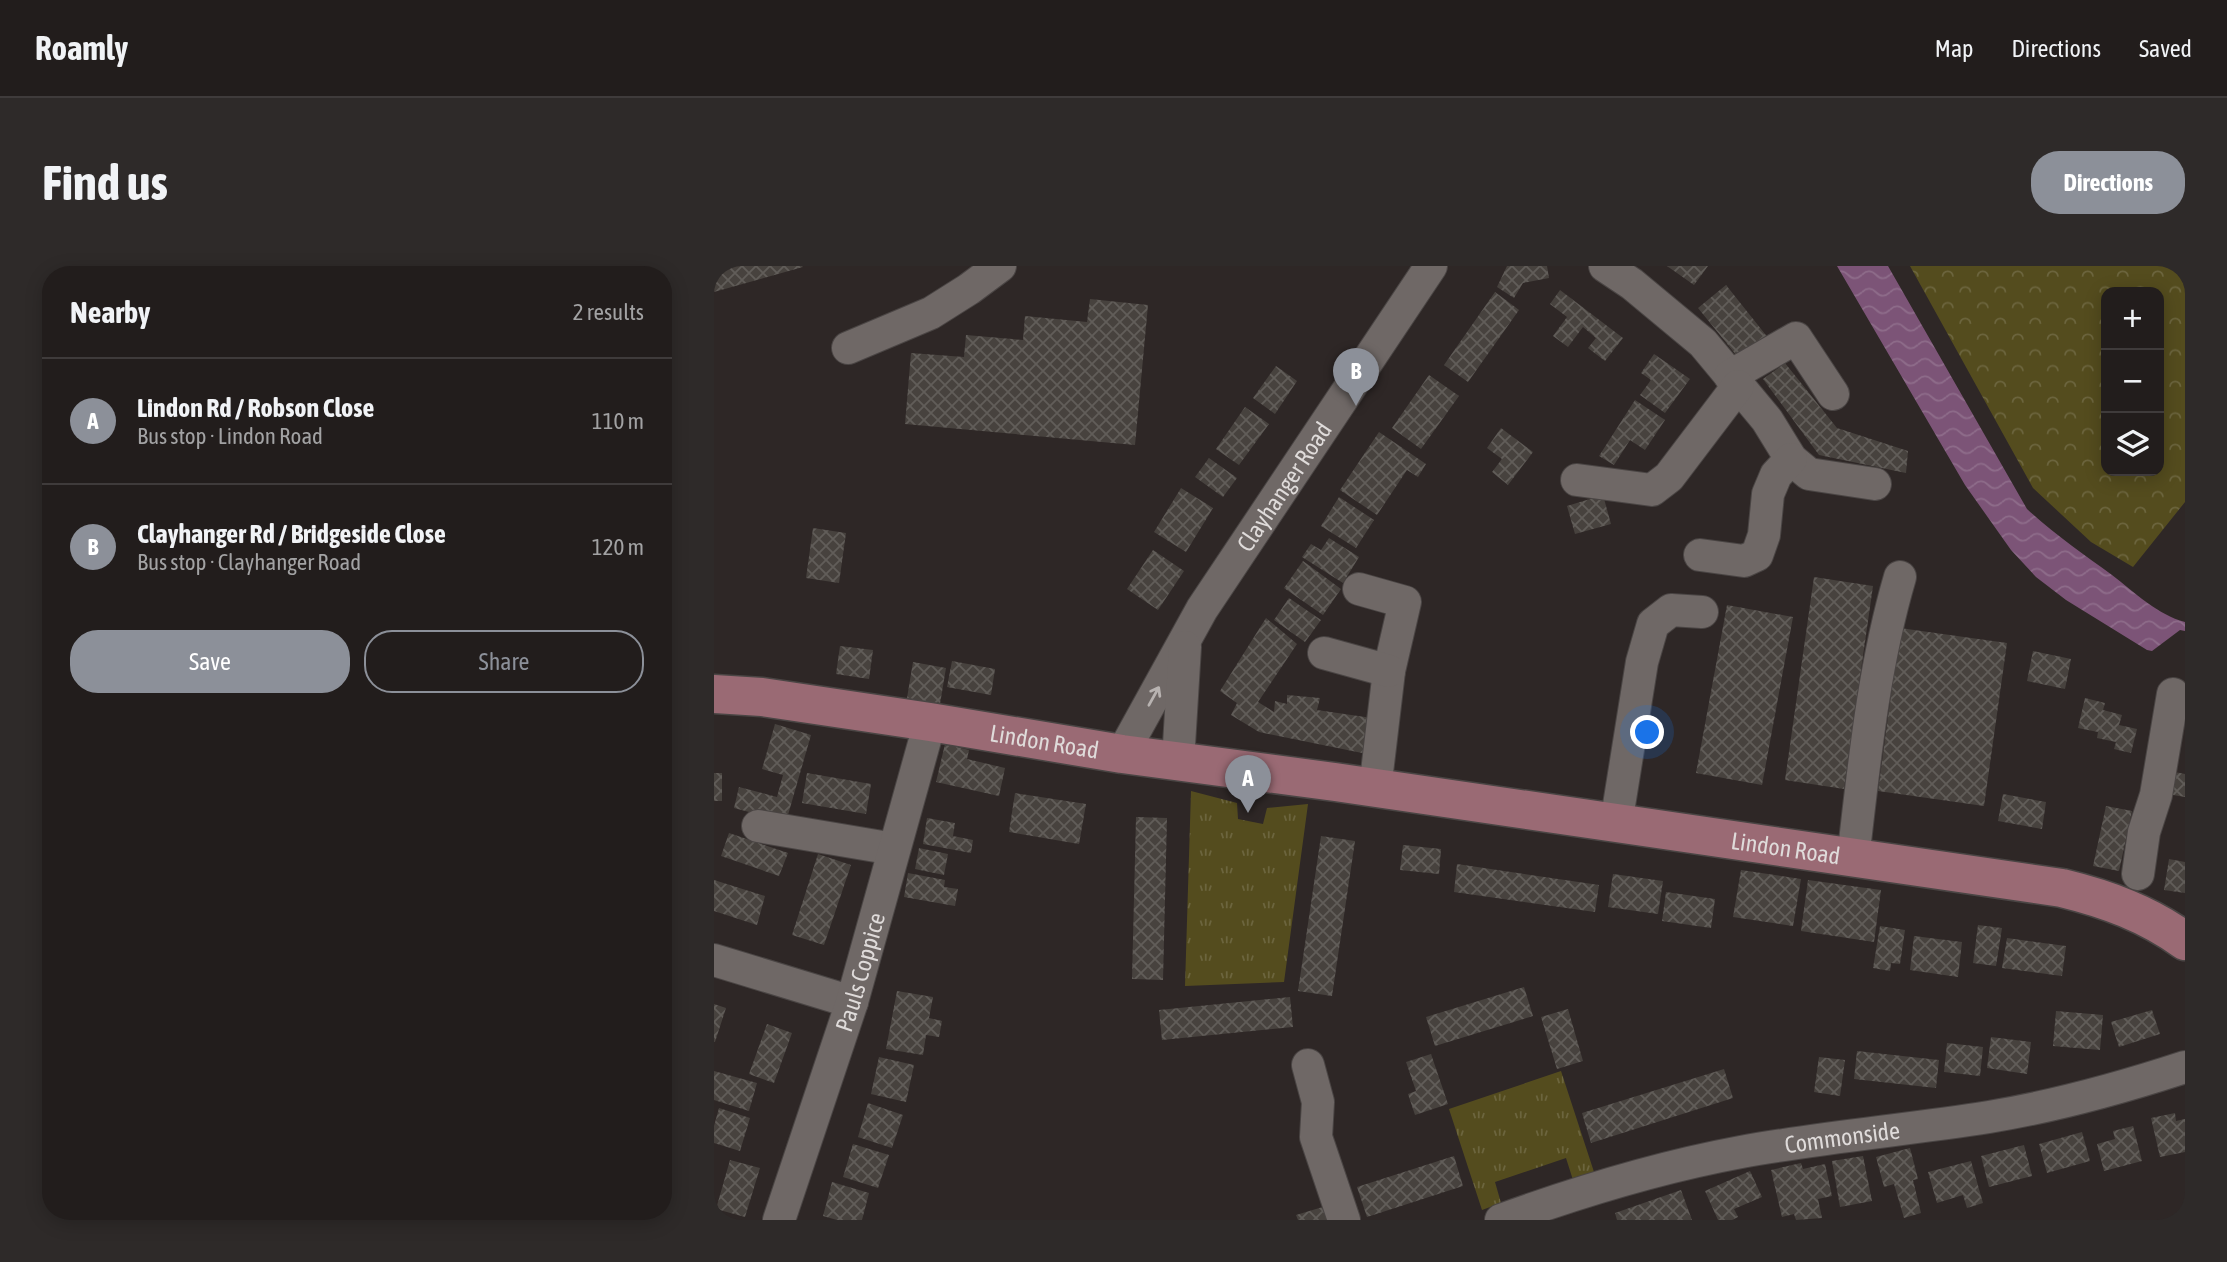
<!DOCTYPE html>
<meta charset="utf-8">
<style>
body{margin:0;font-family:"Asap Condensed",sans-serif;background:#2e2a29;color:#f1f3f6}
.controls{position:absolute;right:21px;top:21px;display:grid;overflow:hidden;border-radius:14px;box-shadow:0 4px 18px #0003}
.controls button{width:63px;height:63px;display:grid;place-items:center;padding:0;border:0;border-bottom:2px solid #3f3b3b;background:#221d1c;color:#f1f3f6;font:35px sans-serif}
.you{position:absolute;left:934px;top:467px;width:24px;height:24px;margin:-18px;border:5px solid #fff;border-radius:50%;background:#1a73e8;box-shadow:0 0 0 10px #1a73e833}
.badge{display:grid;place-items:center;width:46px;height:46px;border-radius:50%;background:#8c9099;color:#fff;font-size:23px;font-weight:700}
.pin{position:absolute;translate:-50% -58px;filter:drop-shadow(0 2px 4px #0008)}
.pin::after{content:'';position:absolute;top:37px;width:24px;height:21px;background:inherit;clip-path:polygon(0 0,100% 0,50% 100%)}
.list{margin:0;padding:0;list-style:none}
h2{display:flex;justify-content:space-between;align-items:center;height:91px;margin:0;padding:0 28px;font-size:30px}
h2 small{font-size:23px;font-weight:400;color:#a2a2a3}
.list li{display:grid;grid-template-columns:46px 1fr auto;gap:21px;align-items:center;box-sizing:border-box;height:126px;padding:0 28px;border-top:2px solid #3f3b3b}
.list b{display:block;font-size:26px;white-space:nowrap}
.list p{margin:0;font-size:23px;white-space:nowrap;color:#a2a2a3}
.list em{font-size:23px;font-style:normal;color:#a2a2a3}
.actions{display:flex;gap:14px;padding:21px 28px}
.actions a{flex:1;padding:16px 0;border:2px solid #8c9099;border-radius:28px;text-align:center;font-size:24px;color:#8c9099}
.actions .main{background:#8c9099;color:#fff}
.icon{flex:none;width:38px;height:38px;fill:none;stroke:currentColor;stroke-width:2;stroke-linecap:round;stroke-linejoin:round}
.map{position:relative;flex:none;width:1471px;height:954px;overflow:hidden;border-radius:28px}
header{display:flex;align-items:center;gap:42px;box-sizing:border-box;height:98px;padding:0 35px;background:#221d1c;border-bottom:2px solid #3f3b3b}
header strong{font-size:33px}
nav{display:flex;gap:38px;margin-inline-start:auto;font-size:24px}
.intro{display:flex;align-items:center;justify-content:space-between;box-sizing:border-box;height:168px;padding:0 42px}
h1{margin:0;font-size:49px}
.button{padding:18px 32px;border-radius:28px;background:#8c9099;color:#fff;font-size:24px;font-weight:700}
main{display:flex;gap:42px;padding:0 42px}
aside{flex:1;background:#221d1c;border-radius:28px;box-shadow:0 4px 18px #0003}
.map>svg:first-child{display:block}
.grass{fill:url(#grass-tufts)}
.forest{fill:url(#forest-crowns);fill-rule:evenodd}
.water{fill:url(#water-waves)}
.building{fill:url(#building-cross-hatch)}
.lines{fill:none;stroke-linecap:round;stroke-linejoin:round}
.minor-casing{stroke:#4a4544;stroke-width:34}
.major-casing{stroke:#4a4544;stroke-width:41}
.minor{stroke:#6f6866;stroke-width:32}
.major{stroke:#9a6a74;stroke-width:38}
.oneway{stroke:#b8b3b1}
.labels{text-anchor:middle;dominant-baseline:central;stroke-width:7;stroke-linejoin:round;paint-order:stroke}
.street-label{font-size:24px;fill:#dfdbda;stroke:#2e2726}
</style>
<header>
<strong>Roamly</strong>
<nav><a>Map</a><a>Directions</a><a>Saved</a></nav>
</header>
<div class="intro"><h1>Find us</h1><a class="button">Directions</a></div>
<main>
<aside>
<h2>Nearby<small>2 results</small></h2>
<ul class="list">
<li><span class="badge">A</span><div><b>Lindon Rd / Robson Close</b><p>Bus stop · Lindon Road</p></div><em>110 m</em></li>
<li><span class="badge">B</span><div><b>Clayhanger Rd / Bridgeside Close</b><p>Bus stop · Clayhanger Road</p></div><em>120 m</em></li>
</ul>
<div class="actions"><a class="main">Save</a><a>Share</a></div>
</aside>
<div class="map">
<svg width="1471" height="954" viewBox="0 0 1471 954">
<defs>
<pattern id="grass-tufts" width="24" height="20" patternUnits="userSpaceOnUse" patternTransform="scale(1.75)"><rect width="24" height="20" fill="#544c1e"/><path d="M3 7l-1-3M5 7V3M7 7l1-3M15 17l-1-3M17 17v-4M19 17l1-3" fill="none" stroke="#6c653e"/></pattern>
<pattern id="forest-crowns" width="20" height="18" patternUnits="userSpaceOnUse" patternTransform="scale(1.75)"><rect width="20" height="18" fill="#544c1e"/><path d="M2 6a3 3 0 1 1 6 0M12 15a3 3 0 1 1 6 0" fill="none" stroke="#6c653e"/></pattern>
<pattern id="water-waves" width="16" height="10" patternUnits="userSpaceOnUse" patternTransform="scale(1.75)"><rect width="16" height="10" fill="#7c5477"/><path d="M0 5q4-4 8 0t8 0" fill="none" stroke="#8e6c8a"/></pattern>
<pattern id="building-cross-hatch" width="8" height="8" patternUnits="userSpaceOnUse" patternTransform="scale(1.75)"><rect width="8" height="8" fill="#47423e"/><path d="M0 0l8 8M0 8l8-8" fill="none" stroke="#615d59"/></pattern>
</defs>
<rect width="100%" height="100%" fill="#2e2726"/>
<!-- grass -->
<path class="grass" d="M477 525 523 537 524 553 549 558 553 542 594 538 570 716 471 720Z
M847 805 880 906 859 914 852 892 781 916 787 937 768 944 735 843Z"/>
<!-- forest -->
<path class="forest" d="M1196 0H1471V236L1419 301 1377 276 1319 222ZM1392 26H1445V205H1392Z"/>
<!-- water -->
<path class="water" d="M1123 0H1174L1313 243C1339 267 1369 288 1398 309 1420 326 1444 349 1471 356V365L1466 364 1438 385 1433 384 1352 334 1322 311 1297 284 1251 219Z"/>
<!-- building -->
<path class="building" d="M0 0H88L89 1 0 26Z
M793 0H833L835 12 809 17 800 32 783 21Z
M953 0H994L980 19Z
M1012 19 1055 73 1027 95 984 42Z
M846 24 909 72 891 95 874 82 882 72 869 61 854 81 839 70 853 51 836 38Z
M781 26 805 44 754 116 730 99Z
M376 33 434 39 421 179 191 158 197 87 250 91 252 69 309 74 311 50 373 56Z
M940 88 976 113 951 147 926 129 937 114 927 107Z
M1071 97 1123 162 1194 185 1192 207 1105 189 1049 113Z
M562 100 583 115 561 148 539 132Z
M715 109 745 130 707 183 678 162Z
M921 134 951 154 931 184 916 174 900 199 885 190Z
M531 141 555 158 525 199 502 183Z
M787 162 819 186 794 219 778 206 788 193 773 182Z
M665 166 712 198 704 211 693 204 663 249 626 224Z
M495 192 523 212 509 231 481 211Z
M467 222 499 242 472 286 440 266Z
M889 229 897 258 861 268 853 240Z
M625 231 660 254 642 282 607 260Z
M99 262 132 267 125 317 92 312Z
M615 272 645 291 629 317 588 291 597 278 607 284Z
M439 284 470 305 444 344 413 323Z
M589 295 627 323 609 349 570 322Z
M1100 311 1159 320 1130 523 1071 514Z
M575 332 607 354 591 376 560 354Z
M1013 339 1079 351 1048 519 982 507Z
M552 352 583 378 544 436 560 446 561 435 573 438V429L606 432 603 444 658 452 653 488 545 466 517 449 523 437 506 425Z
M1186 362 1293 377 1270 540 1164 525Z
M126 380 159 384 155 413 122 408Z
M1319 385 1357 393 1351 423 1313 415Z
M238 395 281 403 277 429 233 421Z
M199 396 232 402 226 438 193 432Z
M1371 432 1391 437 1389 444 1408 449 1405 459 1423 463 1417 487 1400 483 1402 476 1383 472 1384 466 1364 462Z
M61 458 97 469 72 556 20 542 25 521 63 531 69 509 48 503Z
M231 478 255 484 253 493 291 502 285 530 222 516Z
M1456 505 1471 508V531L1453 528Z
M0 507H8V535H0Z
M93 507 157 518 152 548 88 537Z
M301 527 372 538 365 578 295 566Z
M1289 528 1332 536 1328 563 1284 555Z
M1392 540 1418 545 1405 605 1379 600Z
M422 551 453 552 449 714 418 713Z
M213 552 241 557 239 570 259 574 257 587 209 578Z
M15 567 74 587 65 610 7 590Z
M607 570 641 575 618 730 584 725Z
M689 579 727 583 725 608 686 604Z
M205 582 234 588 230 609 201 603Z
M104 588 137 599 110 679 78 669Z
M1455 593 1471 596V627L1450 624Z
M743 598 885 619 881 646 740 626Z
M1027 604 1087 613 1079 660 1019 651Z
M194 607 231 614 230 621 244 623 241 640 190 631Z
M899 608 949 615 944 648 894 641Z
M0 614 51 630 43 659 0 645Z
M1094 614 1167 624 1160 676 1087 665Z
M952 626 1001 633 997 662 948 655Z
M1264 659 1288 662 1282 700 1259 697Z
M1166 660 1191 664 1186 698 1177 697 1176 705 1159 702Z
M1200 670 1248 676 1244 711 1196 704Z
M1293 672 1352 680 1348 710 1288 702Z
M810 721 819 750 721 780 712 751Z
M183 725 219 731 215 752 228 755 225 771 212 769 209 789 172 783Z
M576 731 579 761 448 774 445 744Z
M0 738 12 742 1 776H0Z
M854 743 869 795 843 803 827 751Z
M1438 744 1446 768 1405 781 1397 756Z
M1342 745 1389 749 1386 784 1339 780Z
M53 758 78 767 60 817 35 808Z
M1277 771 1317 776 1313 808 1273 802Z
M1233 777 1269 781 1266 810 1230 806Z
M1143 785 1225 794 1222 822 1140 813Z
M717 788 734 838 701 849 694 828 702 825 692 796Z
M165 791 200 799 192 836 157 828Z
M1105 791 1131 794 1126 830 1100 826Z
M1010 803 1019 832 877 877 868 847Z
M0 805 43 817 35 845 0 834Z
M154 837 189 849 178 882 144 871Z
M5 842 36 852 26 885 0 877V860Z
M1461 847 1462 855 1471 853V886L1446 891 1437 852Z
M1419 860 1428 895 1390 905 1383 878 1401 873 1399 865Z
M1368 866 1376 895 1333 907 1325 878Z
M139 878 175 889 164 922 129 911Z
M1310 879 1318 910 1275 921 1267 890Z
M1196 882 1204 913 1199 914 1207 947 1190 952 1180 918 1170 921 1162 891Z
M740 890 749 920 653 951 643 921Z
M1149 890 1158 935 1126 941 1118 895Z
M16 894 46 902 31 951 2 943Z
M1257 895 1269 937 1253 942 1249 929 1223 937 1214 906Z
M1087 897 1089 903 1111 898 1118 930 1104 933 1108 952 1082 954 1080 948 1068 951 1057 904Z
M1036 905 1048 931 1020 943 1024 951 1018 954H1004L991 925Z
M118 916 155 927 148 954H123L109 950Z
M967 924 978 954H903L901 947Z
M612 940 616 954H584L582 949Z"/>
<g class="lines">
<defs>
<g id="minor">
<path d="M891 0 918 18 989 77 1053 154 1077 193 1095 208 1161 218"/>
<path d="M134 82 217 47 255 23 286 0"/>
<path d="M1016 110 1082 72 1119 128"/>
<path d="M863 214 938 224 955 211 1024 120"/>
<path d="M986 289 1030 295 1043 289 1050 269 1054 228 1062 209 1077 193"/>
<path d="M645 323 691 336 675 405 661 523"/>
<path d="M610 387 675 405"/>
<path id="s1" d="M408 488 488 343 717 0"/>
<path d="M464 495 471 381"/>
<path d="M902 558 928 396 939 358 957 344 988 346"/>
<path d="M44 560 180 583"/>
<path d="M1139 593C1150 499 1159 403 1186 311"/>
<path d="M1424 608 1430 566 1442 529 1459 428"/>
<path d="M0 694 138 736"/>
<path d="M594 799 604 836 602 871 630 954"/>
<path id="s2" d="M65 954 138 736 216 456"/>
<path id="s3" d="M787 954C864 926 946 901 1027 886 1109 871 1193 864 1275 851 1342 840 1407 822 1471 801"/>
</g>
<g id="major">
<path id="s4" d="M0 428 48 431 216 456 408 488 621 516 1348 622C1393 633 1434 648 1471 675"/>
</g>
</defs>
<!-- minor casing -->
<use href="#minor" class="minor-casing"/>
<!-- major casing -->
<use href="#major" class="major-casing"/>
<!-- minor -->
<use href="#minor" class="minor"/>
<!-- major -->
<use href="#major" class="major"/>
</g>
<!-- one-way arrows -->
<defs><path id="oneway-shaft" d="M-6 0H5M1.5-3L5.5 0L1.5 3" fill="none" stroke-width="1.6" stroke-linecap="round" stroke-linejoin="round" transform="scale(1.75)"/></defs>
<use class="oneway" href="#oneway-shaft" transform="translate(440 430) rotate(-61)"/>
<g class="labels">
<!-- street labels -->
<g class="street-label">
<text stroke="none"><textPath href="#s1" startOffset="313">Clayhanger Road</textPath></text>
<text stroke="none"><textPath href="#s4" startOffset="334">Lindon Road</textPath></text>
<text stroke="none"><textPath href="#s4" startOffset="1083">Lindon Road</textPath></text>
<text stroke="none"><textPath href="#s2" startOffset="261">Pauls Coppice</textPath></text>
<text stroke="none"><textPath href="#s3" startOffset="352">Commonside</textPath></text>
</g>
</g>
</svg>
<div class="controls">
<button>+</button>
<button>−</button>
<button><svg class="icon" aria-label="layers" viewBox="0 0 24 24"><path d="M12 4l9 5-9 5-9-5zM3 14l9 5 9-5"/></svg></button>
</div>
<div class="you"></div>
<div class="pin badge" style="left:534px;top:547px">A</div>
<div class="pin badge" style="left:642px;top:140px">B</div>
</div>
</main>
